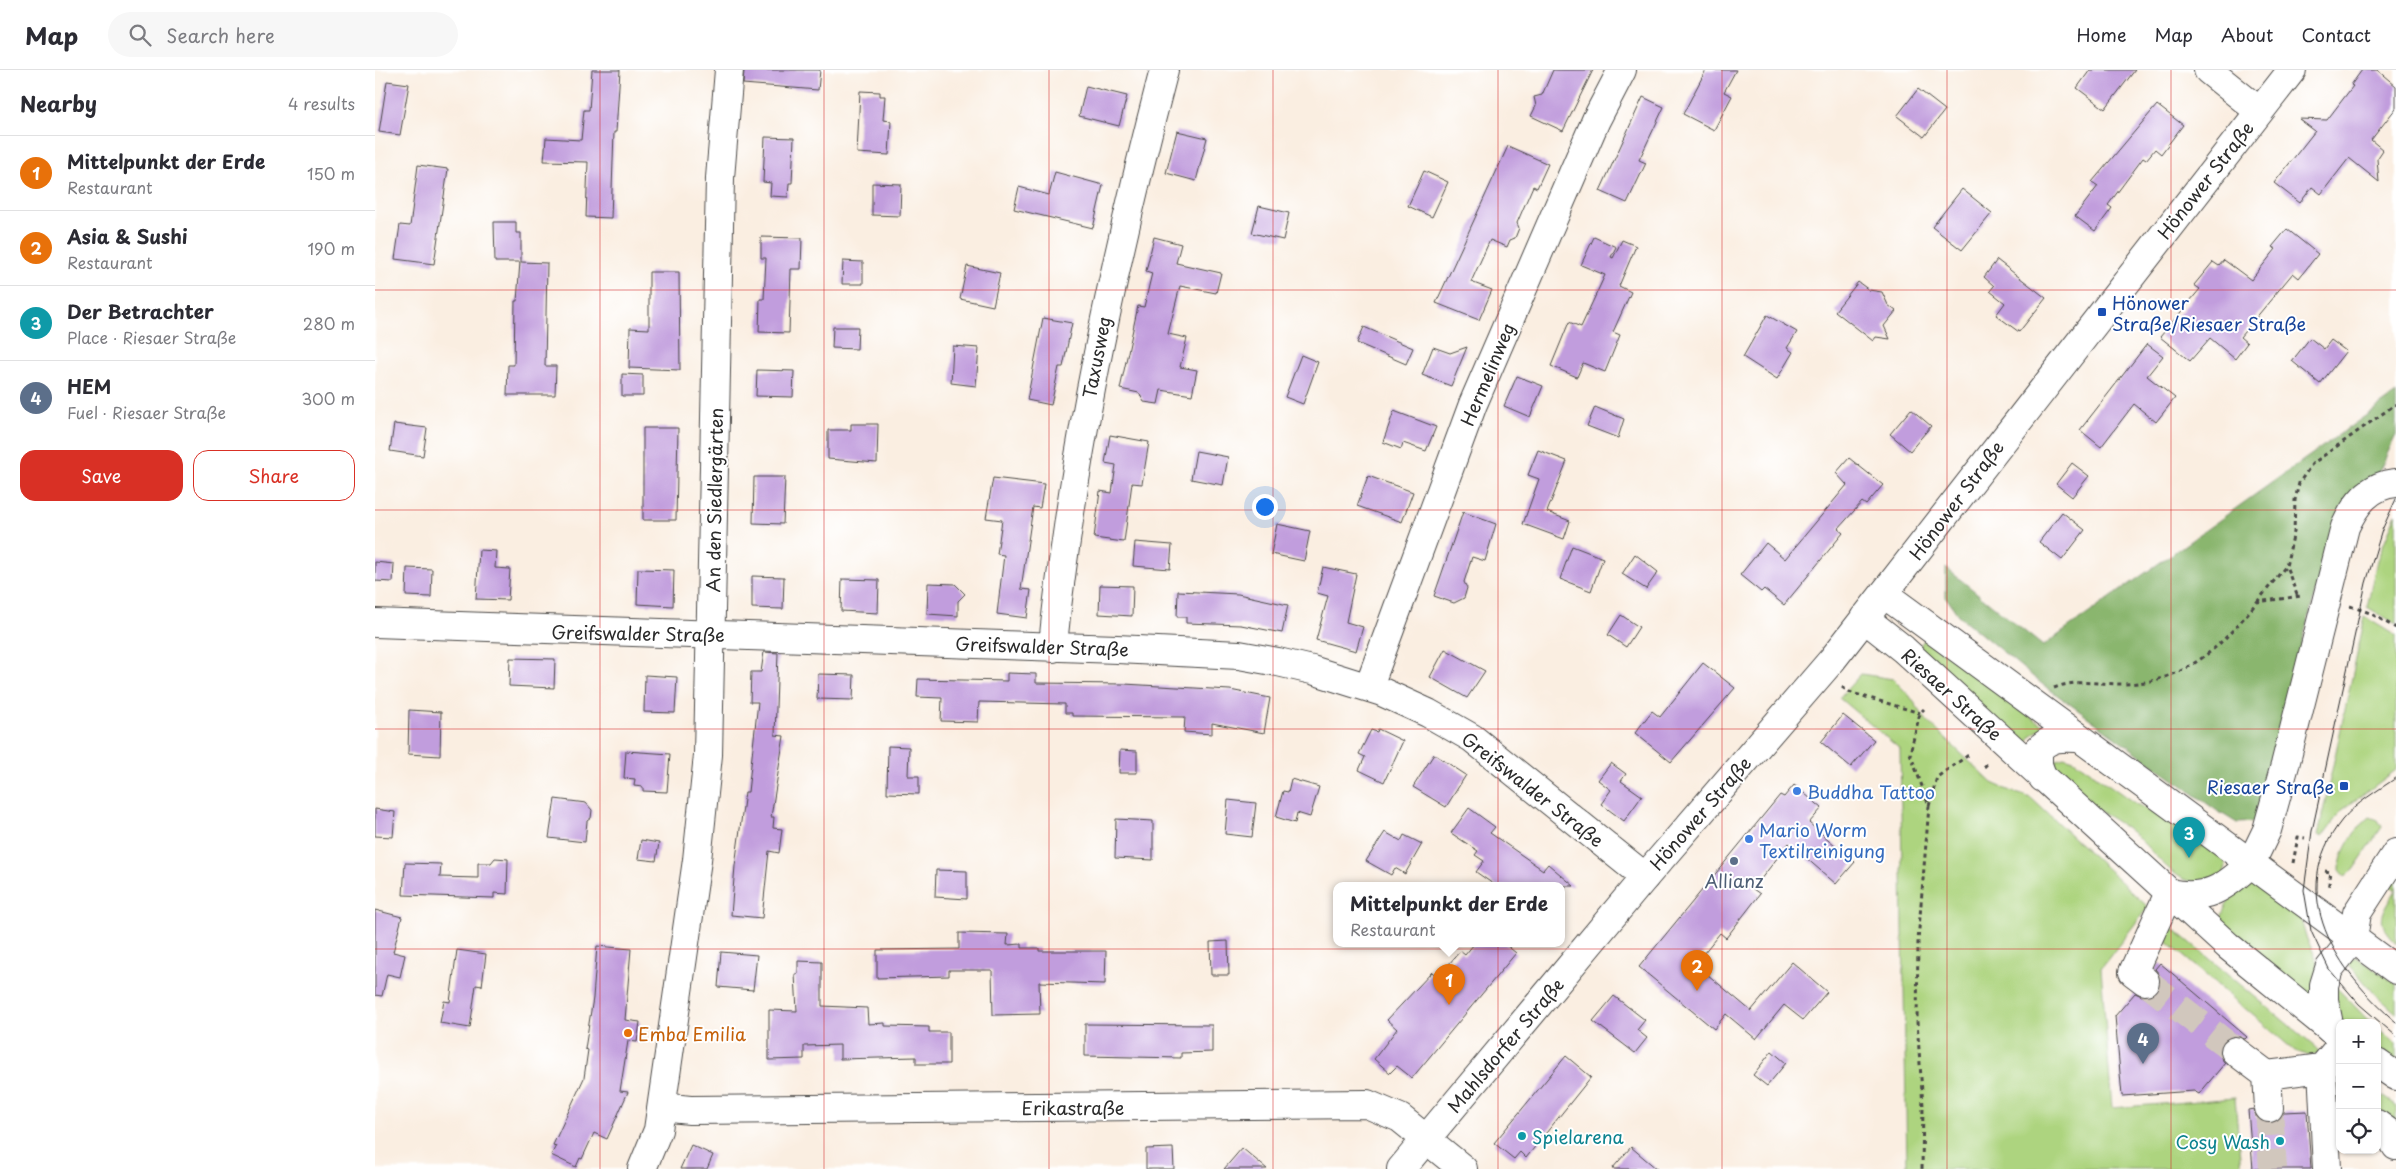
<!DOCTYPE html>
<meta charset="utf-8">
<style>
body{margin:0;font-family:"Playpen Sans",sans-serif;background:#f7f7f7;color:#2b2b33}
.controls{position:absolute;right:15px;bottom:15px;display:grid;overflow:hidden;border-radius:10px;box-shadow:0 1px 4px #0004}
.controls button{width:45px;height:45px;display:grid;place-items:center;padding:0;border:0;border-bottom:1px solid #e1e1e2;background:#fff;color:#2b2b33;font:25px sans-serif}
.you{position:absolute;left:889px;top:436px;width:18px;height:18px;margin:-12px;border:4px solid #fff;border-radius:50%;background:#1a73e8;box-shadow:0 0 0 8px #1a73e833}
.badge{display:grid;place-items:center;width:32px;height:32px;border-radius:50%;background:#d93025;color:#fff;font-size:16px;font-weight:700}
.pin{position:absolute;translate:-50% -41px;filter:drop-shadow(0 1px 2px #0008)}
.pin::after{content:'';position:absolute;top:26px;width:18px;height:15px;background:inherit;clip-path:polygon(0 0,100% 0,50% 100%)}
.popup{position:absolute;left:958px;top:812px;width:232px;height:65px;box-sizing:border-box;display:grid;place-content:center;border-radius:10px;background:#fff;filter:drop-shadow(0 1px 4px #0005);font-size:16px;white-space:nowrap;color:#7c7c81}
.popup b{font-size:19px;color:#2b2b33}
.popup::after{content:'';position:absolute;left:50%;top:100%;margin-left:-10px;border:10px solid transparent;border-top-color:#fff}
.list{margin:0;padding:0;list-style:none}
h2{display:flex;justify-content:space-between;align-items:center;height:65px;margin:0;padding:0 20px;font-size:21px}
h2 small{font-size:16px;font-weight:400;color:#7c7c81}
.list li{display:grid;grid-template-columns:32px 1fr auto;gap:15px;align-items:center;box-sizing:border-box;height:75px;padding:0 20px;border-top:1px solid #e1e1e2}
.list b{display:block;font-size:19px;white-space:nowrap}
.list p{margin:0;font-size:16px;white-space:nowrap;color:#7c7c81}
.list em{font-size:16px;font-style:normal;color:#7c7c81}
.actions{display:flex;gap:10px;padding:15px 20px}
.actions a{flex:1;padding:11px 0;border:1px solid #d93025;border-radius:15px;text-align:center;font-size:18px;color:#d93025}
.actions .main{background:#d93025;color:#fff}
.icon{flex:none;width:28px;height:28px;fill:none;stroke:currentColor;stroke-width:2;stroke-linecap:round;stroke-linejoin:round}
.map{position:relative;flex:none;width:2021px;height:1099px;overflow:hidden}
header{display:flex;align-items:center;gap:30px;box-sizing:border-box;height:70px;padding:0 25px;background:#fff;border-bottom:1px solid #e1e1e2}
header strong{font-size:24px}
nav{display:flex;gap:28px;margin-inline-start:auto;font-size:18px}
.search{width:350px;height:45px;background:#f7f7f7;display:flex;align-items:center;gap:12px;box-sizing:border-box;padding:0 18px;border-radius:28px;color:#7c7c81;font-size:19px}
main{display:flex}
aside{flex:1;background:#fff}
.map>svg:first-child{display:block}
.green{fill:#add47f;stroke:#6c8055}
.forest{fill:#8ab66e;stroke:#5a704c}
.building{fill:#c19ddd}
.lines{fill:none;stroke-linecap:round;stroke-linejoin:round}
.minor-tunnel{stroke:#d1c7bd;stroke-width:28;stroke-dasharray:28 14;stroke-linecap:butt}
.minor-casing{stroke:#4a4846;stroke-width:30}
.major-casing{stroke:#4a4846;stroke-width:30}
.path{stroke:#4a4846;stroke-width:3;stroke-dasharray:4 4;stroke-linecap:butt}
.minor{stroke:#fff;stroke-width:28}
.major{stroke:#fff;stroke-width:28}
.tram{stroke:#2b2b2b;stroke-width:1}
.grid{fill:none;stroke:#d62828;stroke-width:1;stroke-opacity:0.55}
.transit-dot{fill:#1a4fb4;stroke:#fff;stroke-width:2}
.shop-dot{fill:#3f7fe0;stroke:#fff;stroke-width:2}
.service-dot{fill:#5c6f8a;stroke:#fff;stroke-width:2}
.food-dot{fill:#e8710a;stroke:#fff;stroke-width:2}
.culture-dot{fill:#0f9aa8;stroke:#fff;stroke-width:2}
.labels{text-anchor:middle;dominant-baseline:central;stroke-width:4;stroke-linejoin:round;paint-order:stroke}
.street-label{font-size:18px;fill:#2b2b2b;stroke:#fff}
.transit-label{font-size:18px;fill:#164399;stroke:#fff;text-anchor:start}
.shop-label{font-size:18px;fill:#366cbe;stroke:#fff;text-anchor:start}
.service-label{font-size:18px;fill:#4e5e75;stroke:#fff}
.food-label{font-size:18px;fill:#c56008;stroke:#fff;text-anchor:start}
.culture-label{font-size:18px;fill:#0d838f;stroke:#fff;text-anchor:start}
</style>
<header>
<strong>Map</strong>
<div class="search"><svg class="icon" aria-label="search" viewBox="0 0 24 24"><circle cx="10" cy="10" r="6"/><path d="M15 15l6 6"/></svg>Search here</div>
<nav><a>Home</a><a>Map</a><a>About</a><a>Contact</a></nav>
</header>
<main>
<aside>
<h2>Nearby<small>4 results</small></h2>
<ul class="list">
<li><span class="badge" style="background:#e8710a">1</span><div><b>Mittelpunkt der Erde</b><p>Restaurant</p></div><em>150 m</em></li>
<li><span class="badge" style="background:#e8710a">2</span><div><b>Asia &amp; Sushi</b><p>Restaurant</p></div><em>190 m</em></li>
<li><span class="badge" style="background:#0f9aa8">3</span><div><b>Der Betrachter</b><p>Place · Riesaer Straße</p></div><em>280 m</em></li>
<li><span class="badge" style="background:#5c6f8a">4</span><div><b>HEM</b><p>Fuel · Riesaer Straße</p></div><em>300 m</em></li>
</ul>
<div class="actions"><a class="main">Save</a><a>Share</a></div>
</aside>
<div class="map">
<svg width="2021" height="1099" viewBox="0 0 2021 1099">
<rect width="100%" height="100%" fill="#fff"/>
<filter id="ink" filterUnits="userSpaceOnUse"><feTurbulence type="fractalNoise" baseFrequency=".02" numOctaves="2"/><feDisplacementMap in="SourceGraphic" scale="10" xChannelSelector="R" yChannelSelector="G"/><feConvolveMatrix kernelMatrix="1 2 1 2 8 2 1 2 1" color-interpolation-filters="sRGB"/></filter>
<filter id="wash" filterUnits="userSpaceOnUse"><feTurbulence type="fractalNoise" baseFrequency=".0096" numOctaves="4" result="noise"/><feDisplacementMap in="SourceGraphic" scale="20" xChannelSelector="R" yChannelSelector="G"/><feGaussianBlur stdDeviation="1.12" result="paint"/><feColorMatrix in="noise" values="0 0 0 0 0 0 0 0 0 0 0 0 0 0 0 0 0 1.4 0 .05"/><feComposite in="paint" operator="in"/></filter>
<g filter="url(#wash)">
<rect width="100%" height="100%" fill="#faeee1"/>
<!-- green -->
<path class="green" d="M2021 444V554L1992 537 2002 490Z
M1990 547 2021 566V700L1966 741 1947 767 1943 765Z
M1550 569 1673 659C1662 660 1658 662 1652 672L1653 680 1543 578Z
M1486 604 1518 609 1534 625 1552 651 1617 713 1635 721 1656 728 1773 837 1726 898 1737 1038 1860 1028 1866 1099H1532L1525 679 1464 628Z
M1689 687 1699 690 1761 734 1798 752 1849 790 1851 797 1848 807C1836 809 1823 814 1811 810 1793 803 1774 777 1759 764 1736 744 1689 728 1679 696L1682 689Z
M1995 747 2003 750 2007 757 1978 800 1970 806 1965 800C1965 779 1980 760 1995 747Z
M2021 808V873C1999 850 2007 844 2021 820L2015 816Z
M1874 813 1881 814 1924 843 1931 867 1943 892 1942 936 1846 853C1846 838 1861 819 1874 813Z
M1792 853 1947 983 1932 985 1920 981 1792 872 1789 861Z
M1981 887 2021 913V943L1999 923 1971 891Z
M1959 915 1996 953H1968L1964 947Z
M2002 958 2021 973V996L2002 982Z
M2002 1022 2021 1035V1059L2002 1042Z"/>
<!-- forest -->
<path class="forest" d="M2021 324V365L2001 408 1940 523 1880 752 1862 753 1841 740 1667 614 1583 545 1571 527V498L1668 576Z"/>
<g id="blocks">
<!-- building -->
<path class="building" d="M217 0H245L241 62H239L236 148 211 147 213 92 169 91 171 68 206 70 209 40H214Z
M369 0H445L443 20 368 14Z
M1178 0H1218L1188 61 1156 46 1161 36 1159 27 1167 25Z
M1331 0H1361L1349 22 1357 26 1339 60 1308 44Z
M1715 0H1760L1730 39 1702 18Z
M1987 0H2002L2021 16V38L1996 70 2008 80 2002 89 2004 112 1974 88 1946 124 1937 117 1925 133 1899 113 1940 61 1924 49 1952 50 1978 16 1976 15Z
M12 11 34 14 25 65 4 62Z
M711 16 752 26 744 56 704 46Z
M1543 19 1570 40 1549 67 1522 46Z
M485 21 505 22V26H510L508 50 516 51 514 85 482 83Z
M1268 27 1289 37 1264 90 1271 93 1252 133 1225 121Z
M1782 35 1808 55 1786 84 1780 79 1771 90 1768 88 1733 135 1737 138 1720 161 1700 146 1723 116 1717 112Z
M802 61 832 68 821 111 791 103Z
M390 67 419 68 417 113H414L413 127 395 126 396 113 388 112Z
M1133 76 1173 94 1162 118 1158 116 1142 153 1144 158 1140 168 1135 170 1132 177 1115 170 1106 190 1096 212 1117 220 1104 250 1061 233Z
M43 95 73 99 59 194 20 189 25 155 35 156Z
M1049 101 1073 112 1057 147 1033 136Z
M680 102 728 115 718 158 639 139 644 117 674 125Z
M497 113 526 114 525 146 497 145Z
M1587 119 1617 143 1587 180 1557 157Z
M884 136 914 143 908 170 877 163Z
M119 152H141V163H146V192L172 193 170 296H181L180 325H132L133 295H139L140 231H142L145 192H120Z
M1912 159 1943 184 1924 208 1918 203 1865 267 1872 273 1860 289 1835 268 1815 291 1785 267 1825 219 1819 215 1838 192 1844 196 1849 190 1876 210 1901 179 1897 177Z
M386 167 427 168 426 199H416L414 263 384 262 385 229H389L391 188H386Z
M779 167 806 174 801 193 846 203 841 223 805 216 793 264 812 268 805 297 822 300 817 325 786 320 783 334 769 332 764 323 745 319 763 236 769 237 777 203 771 201Z
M1219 167 1241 177 1236 187 1238 188 1247 170 1261 176 1244 216 1256 222 1238 262 1245 265 1230 302 1208 293 1202 307 1176 296 1194 252 1206 257 1230 205 1206 195Z
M1622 190 1671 228 1644 262 1621 245 1630 233 1615 221 1619 216 1609 207Z
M468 191 488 192V214H467Z
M592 196 625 203 618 236 585 229Z
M274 202H304L305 300 254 298 255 258 274 259Z
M1483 212 1494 220 1507 222 1513 235 1521 241 1509 256 1515 269 1501 267 1498 271 1460 241Z
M1392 245 1422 262 1412 278 1418 282 1402 309 1368 287Z
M668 248 697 253 688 297H684L676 335 652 330Z
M458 257H483L482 279 457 278Z
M989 257 1038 278 1031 294 982 273Z
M1935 268 1949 279 1956 270 1971 281 1945 314 1917 291Z
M1772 274 1788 286 1772 306 1800 328 1781 352 1759 334 1726 377 1705 360Z
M578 276 604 278 601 316 576 313Z
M1058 277 1075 283 1092 277 1076 316 1047 305Z
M926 285 943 292 928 334 910 327Z
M382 300 419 301 418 327 381 326Z
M247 304 268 305V326H247Z
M1142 306 1168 316 1155 347 1129 336Z
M1220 337 1249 349 1243 368 1212 356Z
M1536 339 1556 356 1535 381 1515 364Z
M1019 341 1061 357 1051 381 1028 373 1026 379 1008 372Z
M19 354 52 358 48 386 15 381Z
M476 354H503L502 393 453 389V360H476Z
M268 358H303L301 450H268Z
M735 365 774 372 767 414 757 413 749 472 719 468 725 421 737 423 741 395 730 393Z
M1163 380 1192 391 1172 442 1195 451 1189 469 1148 454 1164 409 1153 405Z
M821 381 853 387 848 415 816 409Z
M1474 388 1508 415 1491 435 1487 432 1463 459 1468 463 1409 535 1389 519 1386 522 1365 505 1391 473 1410 489 1472 415 1461 403Z
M1697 393 1714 406 1697 427 1681 414Z
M993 406 1038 422 1027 452 982 436Z
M379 407H410L408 454 378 453Z
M618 408 669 414 665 438 658 437 646 519 656 520 652 548 622 544 629 485 622 484 627 450 611 448Z
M1088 442 1121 454 1110 491 1097 487 1089 512 1092 518 1089 528 1079 533 1059 526Z
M1687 442 1710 460 1687 490 1664 472Z
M902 454 935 461 929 491 896 484Z
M760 472 797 475 795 499 758 496Z
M1197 476 1228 488 1216 521 1185 509Z
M104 480 121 481 120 498 135 499 133 530 101 529Z
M1260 484 1283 502 1271 519 1247 504Z
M0 492 19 494 18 512 0 511Z
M948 497 981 504 971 552 988 557 981 581 941 570 953 526 942 523Z
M32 498 57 499 56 527 31 526Z
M263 499 299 500 298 536 262 534Z
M377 506 409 507 408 539 377 538Z
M467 509 504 510 503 543 466 541Z
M553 513 580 514 590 524 583 531V546L552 544Z
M725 515 758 516 757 546 724 544Z
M803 521 863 524 913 535 907 563 866 555 811 553V547H802Z
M1246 545 1264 557 1251 577 1233 565Z
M1070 579 1110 601 1092 628 1055 607Z
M389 582 403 583 400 665 409 666 396 747H399L398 758 407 759 404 783 394 781 387 848 356 845 360 796 370 722H373L383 632H375L376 602H386Z
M135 588 180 589 179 618 134 616Z
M1328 593 1360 618 1296 692 1260 663 1277 641 1285 647Z
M632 603 661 604V613L749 614 855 620 895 628 889 663 837 653V664L809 662 810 647 697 646V643H690V634L604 632 603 652 566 651 567 628 542 627 543 609 632 611Z
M443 604 479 605 478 630 442 629Z
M270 605 302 607 300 643 269 642Z
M34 640 66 642 65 686 33 684Z
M1468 645 1499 670 1476 697 1446 672Z
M1003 659 1028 671 1009 712 984 700 990 687 984 684 996 660 1002 662Z
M513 676 534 677 533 706H544V724L512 723Z
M745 680 762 681V703H744Z
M251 681 295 684 292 722 268 721V717L259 716 260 709 249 708Z
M1059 684 1091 705 1071 737 1038 717Z
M1236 693 1251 704 1246 711 1267 726 1249 751 1226 734 1236 720 1223 710Z
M916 709 944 717 935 747 922 743 920 753 901 747 908 721 913 722Z
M1419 715 1447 738 1434 753 1480 792 1461 814 1414 773 1378 819 1385 824 1351 868 1345 863 1320 894 1376 941 1417 892 1452 922 1428 950 1409 935 1381 969 1351 944 1339 959 1264 897 1405 725 1409 727Z
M180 729 211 733 217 740 216 748 212 751 210 772 174 768Z
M853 730 881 733 877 767 850 764Z
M1094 738 1120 757 1115 763 1168 800 1173 794 1199 816H1121L1101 802 1109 791 1100 785 1103 781 1076 763Z
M0 739 20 742 18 767 0 766Z
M741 749 778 751V790L740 788Z
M1010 762 1026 771 1029 765 1047 774 1030 804 1020 798 1016 805 991 791Z
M266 770 284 773 281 791 263 789Z
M120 788 133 789 132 824 119 823V828L28 825 30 793 66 794 65 807 103 808V793H116Z
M561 800 592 801V829L560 827Z
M0 840 27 847 18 882 30 885 25 907 12 904 7 926 0 925Z
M584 863 633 864 632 875 647 874V878H664V881H731L730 914 664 912 665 944 618 945 617 900H574V906L502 908V880L584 879Z
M853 871 854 905H836L835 872Z
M1099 874H1130L1141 883 1037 1008 1022 996 1015 1003 999 989 1022 959 1012 950 1057 902 1063 907 1085 881 1090 885Z
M222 876 256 879 250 950 265 952 262 972 253 971 245 1021 253 1022 232 1069 219 1063 207 1089 205 1088 201 1097 176 1085 181 1076 178 1075 209 1008 213 980 210 979 218 928Z
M82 880 111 884 107 916 101 915 95 958 65 953 69 931 75 932Z
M346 882 382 885 378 920 343 917Z
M423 891 447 892V936L492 938 493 954 510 953V956L554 957V962H574V994H541V987L465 989V975L429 976V989L394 990V940L422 941 420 904H423Z
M1785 893 1872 967 1870 969 1862 966H1854L1848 971 1844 980 1846 988 1850 993 1824 1024 1819 1021 1747 1026 1740 946 1760 923 1769 927 1777 925 1782 921 1786 912 1784 904 1780 899Z
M1239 926 1270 950 1262 960 1272 968 1260 983 1218 951Z
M710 954 837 955V982L806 983V988L710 986Z
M1397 981 1411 993 1392 1016 1378 1005Z
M1191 986 1216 1007 1151 1088 1145 1082 1139 1089 1119 1073Z
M1879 1039 1881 1047 1887 1052 1894 1054 1903 1051 1909 1042 1932 1041 1936 1099H1878L1873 1040Z
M316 1075 338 1085 332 1099H305Z
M1256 1077 1282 1099H1237Z
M798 1078 799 1099H771V1079Z
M867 1078 892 1099H849Z"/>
</g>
</g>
<g filter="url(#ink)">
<use href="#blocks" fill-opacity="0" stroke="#4a4846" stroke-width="1"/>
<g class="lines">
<!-- minor-tunnel -->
<path class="minor-tunnel" d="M1770 911 1860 981
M1894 1038 1898 1099"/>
<defs>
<path id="minor" d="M1833 0 1884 41
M0 553 742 579 864 585 903 592 937 600 1007 622 1053 643 1097 668 1270 807
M678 578C681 535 688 493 694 450 716 298 750 149 789 0
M994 616 1098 334 1221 50 1247 0
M1876 793 1892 760 1910 695 1970 457C1980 435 1994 415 2021 413
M1770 911 1758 902 1794 823
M1955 959 1949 930V915L1954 899 1978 869 1982 843 2021 783
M1860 981 1892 1005 1947 998 1965 976
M1947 998 1952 1099
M1892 1005 1894 1038
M287 1037 315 1040 992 1034 1025 1048 1088 1099
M2002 1054 2013 1062 2021 1076
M267 1099 283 1060 322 790 333 685 345 108 354 0"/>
<path id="major" d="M1509 524 2021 900
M1489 548 1528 579 1853 876 1965 967
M1668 708 1663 695V680C1675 667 1686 667 1702 668
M1794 823C1831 831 1850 818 1876 793
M2002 993 2021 1006
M1026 1099 1270 807 1457 590 1917 0"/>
</defs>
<!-- minor casing -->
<use href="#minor" class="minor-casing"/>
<!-- major casing -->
<use href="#major" class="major-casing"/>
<!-- path -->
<path class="path" d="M1922 525 1911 496 1919 462 1920 430 1924 413 1937 394 2021 334
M1882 532 1911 496
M1975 536 1995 543 2021 558
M1467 617 1474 622 1545 643
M1679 618C1700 609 1724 614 1747 614 1810 613 1845 578 1882 532L1927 526
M1609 697 1614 692
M1554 736 1562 707 1595 684
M1918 793 1923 767 1930 768
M1950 801 1956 802 1953 819
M1547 1099 1548 1036 1542 952 1543 871 1554 736 1535 683 1545 643 1549 639"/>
<!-- minor -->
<use href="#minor" class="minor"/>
<!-- major -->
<use href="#major" class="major"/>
<!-- tram -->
<path class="tram" d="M2021 429 2007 460 1991 513 1937 761 1929 820 1936 861 1954 899 1984 934 2021 966
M2021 708C2002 721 1981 733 1967 750 1909 823 1962 902 2021 952"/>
</g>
</g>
<!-- grid -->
<path class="grid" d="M225 0V1099M449 0V1099M674 0V1099M898 0V1099M1123 0V1099M1347 0V1099M1572 0V1099M1796 0V1099M0 220H2021M0 440H2021M0 659H2021M0 879H2021"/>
<!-- markers -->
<g class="transit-dot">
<rect x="1722" y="237" width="10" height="10" rx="2.5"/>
<rect x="1964" y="711" width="10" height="10" rx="2.5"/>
</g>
<g class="shop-dot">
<circle cx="1422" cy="721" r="5"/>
<circle cx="1374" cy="769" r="5"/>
</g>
<circle class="service-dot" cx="1359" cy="791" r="5"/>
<circle class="food-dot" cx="253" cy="963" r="5"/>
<g class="culture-dot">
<circle cx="1147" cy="1066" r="5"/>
<circle cx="1905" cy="1071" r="5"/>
</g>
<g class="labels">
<!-- street labels -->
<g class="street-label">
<text transform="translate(1830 110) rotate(-52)">Hönower Straße</text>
<text transform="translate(721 287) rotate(-79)">Taxusweg</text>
<text transform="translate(1112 304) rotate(-67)">Hermelinweg</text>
<text transform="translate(339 430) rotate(-89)">An den Siedlergärten</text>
<text transform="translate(1581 430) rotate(-53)">Hönower Straße</text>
<text transform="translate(263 563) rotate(1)">Greifswalder Straße</text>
<text transform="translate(667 576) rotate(2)">Greifswalder Straße</text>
<text transform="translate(1577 624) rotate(42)">Riesaer Straße</text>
<text transform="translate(1158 719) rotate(38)">Greifswalder Straße</text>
<text transform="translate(1325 743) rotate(-49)">Hönower Straße</text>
<text transform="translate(1130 975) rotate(-50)">Mahlsdorfer Straße</text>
<text x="698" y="1037">Erikastraße</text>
</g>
<!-- transit labels -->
<g class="transit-label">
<text x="1737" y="232">Hönower<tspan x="1737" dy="21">Straße/Riesaer Straße</tspan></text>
<text x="1959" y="716" text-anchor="end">Riesaer Straße</text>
</g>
<!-- shop labels -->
<g class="shop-label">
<text x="1432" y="721">Buddha Tattoo</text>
<text x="1384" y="759">Mario Worm<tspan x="1384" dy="21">Textilreinigung</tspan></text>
</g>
<!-- service labels -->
<g class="service-label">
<text x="1359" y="810">Allianz</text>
</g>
<!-- food labels -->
<g class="food-label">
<text x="263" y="963">Emba Emilia</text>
</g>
<!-- culture labels -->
<g class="culture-label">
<text x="1157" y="1066">Spielarena</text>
<text x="1895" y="1071" text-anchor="end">Cosy Wash</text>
</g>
</g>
</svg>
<div class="controls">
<button>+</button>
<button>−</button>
<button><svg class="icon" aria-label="locate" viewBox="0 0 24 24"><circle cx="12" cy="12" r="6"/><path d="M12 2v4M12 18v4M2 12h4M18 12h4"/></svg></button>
</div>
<div class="you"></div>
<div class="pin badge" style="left:1074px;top:935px;background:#e8710a">1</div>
<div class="popup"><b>Mittelpunkt der Erde</b>Restaurant</div>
<div class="pin badge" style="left:1322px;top:921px;background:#e8710a">2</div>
<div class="pin badge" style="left:1814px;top:788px;background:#0f9aa8">3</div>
<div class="pin badge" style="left:1768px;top:994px;background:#5c6f8a">4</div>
</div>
</main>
